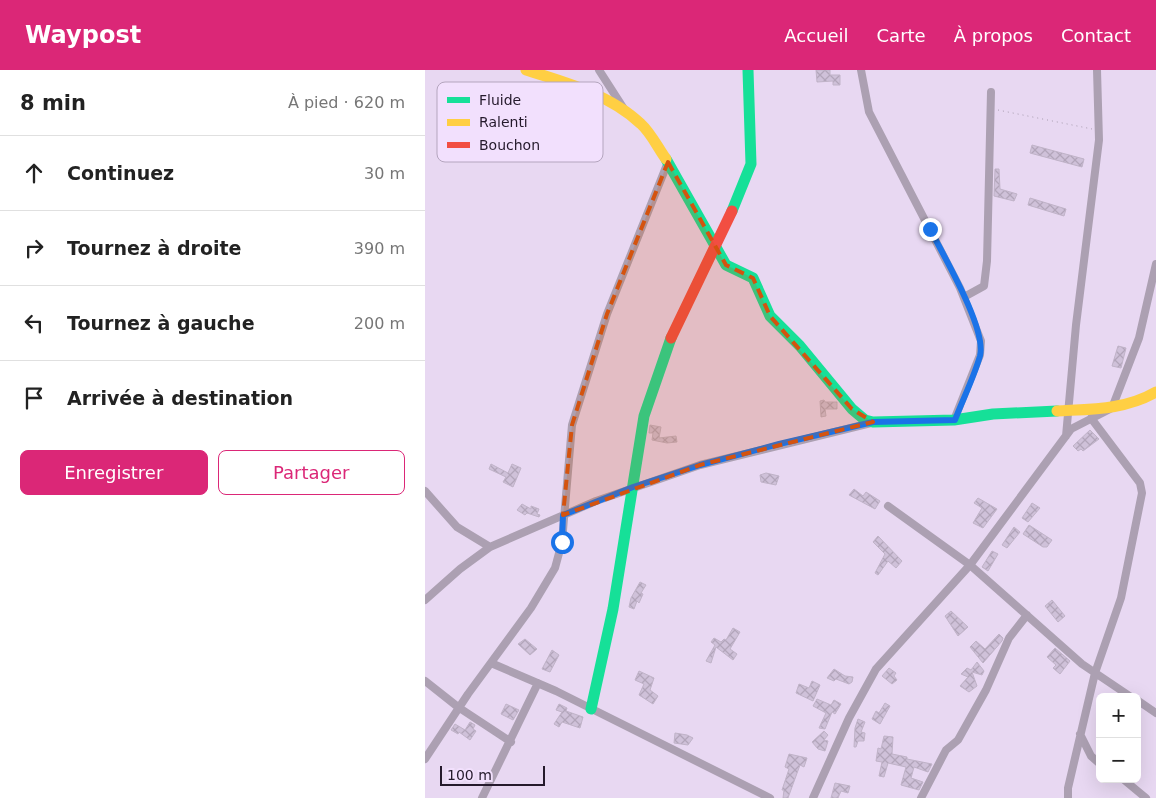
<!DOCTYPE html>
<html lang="fr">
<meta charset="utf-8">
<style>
body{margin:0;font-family:"DejaVu Sans",sans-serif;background:#f6f6f6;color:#222}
.controls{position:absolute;right:15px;bottom:15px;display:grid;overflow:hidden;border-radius:8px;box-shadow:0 5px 20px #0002}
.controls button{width:45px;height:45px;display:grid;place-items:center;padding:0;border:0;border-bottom:1px solid #e0e0e0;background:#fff;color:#222;font:25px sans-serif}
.scale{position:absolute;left:15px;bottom:12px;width:105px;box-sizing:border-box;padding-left:5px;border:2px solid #251a2c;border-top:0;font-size:14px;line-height:18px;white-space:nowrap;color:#251a2c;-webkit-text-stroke:4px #f2e0fd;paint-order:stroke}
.stop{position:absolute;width:15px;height:15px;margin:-11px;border:4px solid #1a73e8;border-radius:50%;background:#fff}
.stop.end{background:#1a73e8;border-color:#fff;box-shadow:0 1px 5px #0008}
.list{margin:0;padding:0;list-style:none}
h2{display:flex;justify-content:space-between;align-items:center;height:65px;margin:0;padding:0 20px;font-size:21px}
h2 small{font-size:16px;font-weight:400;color:#767676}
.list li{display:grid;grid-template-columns:32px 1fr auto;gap:15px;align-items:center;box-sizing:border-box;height:75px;padding:0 20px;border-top:1px solid #e0e0e0}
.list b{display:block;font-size:19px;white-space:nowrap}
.list em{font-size:16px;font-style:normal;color:#767676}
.actions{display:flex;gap:10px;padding:15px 20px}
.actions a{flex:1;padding:11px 0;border:1px solid #db2777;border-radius:8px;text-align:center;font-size:18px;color:#db2777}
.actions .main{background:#db2777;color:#fff}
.icon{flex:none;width:28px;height:28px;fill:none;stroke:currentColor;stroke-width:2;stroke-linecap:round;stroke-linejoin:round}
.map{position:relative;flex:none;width:731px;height:728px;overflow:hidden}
header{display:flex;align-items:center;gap:30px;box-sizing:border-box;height:70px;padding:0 25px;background:#db2777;color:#fff}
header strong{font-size:24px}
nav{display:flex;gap:28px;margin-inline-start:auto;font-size:18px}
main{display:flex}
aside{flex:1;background:#fff}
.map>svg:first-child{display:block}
.building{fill:url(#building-cross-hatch);stroke:#c0b3c8}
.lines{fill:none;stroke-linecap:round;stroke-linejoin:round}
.path{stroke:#a79cae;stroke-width:1;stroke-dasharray:1 4;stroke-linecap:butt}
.street{stroke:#aca0b2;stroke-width:8}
.fast{stroke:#16e098;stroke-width:11}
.slow{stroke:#ffcf43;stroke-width:11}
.jam{stroke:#f24e42;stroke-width:11}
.route{stroke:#1a73e8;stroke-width:6}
.marked{fill:#d4530f;fill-opacity:0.2;stroke:#d4530f;stroke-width:4;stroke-dasharray:10 6;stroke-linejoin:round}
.key{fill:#f2e0fd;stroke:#b4a5be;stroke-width:1}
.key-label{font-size:14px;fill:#251a2c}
</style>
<header>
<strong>Waypost</strong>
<nav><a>Accueil</a><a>Carte</a><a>À propos</a><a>Contact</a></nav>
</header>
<main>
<aside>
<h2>8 min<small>À pied · 620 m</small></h2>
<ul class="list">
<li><svg class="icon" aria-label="ahead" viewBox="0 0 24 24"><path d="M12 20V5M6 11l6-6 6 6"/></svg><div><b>Continuez</b></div><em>30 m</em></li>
<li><svg class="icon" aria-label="right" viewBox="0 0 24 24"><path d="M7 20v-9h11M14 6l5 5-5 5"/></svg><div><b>Tournez à droite</b></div><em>390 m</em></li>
<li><svg class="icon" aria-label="left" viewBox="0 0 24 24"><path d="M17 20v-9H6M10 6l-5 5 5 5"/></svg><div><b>Tournez à gauche</b></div><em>200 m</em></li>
<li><svg class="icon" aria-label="arrive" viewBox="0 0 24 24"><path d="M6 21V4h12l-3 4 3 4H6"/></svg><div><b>Arrivée à destination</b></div></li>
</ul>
<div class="actions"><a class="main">Enregistrer</a><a>Partager</a></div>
</aside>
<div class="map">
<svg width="731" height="728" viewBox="0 0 731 728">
<defs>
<pattern id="building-cross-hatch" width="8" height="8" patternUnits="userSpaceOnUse" patternTransform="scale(1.25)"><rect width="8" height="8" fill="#cfc1d9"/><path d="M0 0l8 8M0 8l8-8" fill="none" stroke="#b2a5ba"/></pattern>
</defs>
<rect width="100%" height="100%" fill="#e8d8f2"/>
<!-- building -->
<path class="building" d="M391 0H405V5H415V15H408V11L392 12Z
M607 75 659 89 657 97 605 83Z
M570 99H574L575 119 592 124 589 131 569 126Z
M605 128 641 139 639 146 603 135Z
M693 276 701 278 696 298 687 296Z
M399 330 400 332H412V339H400L401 346 396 347 395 331Z
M225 355 236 357 234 368 251 366 252 372 242 373 227 370 228 363H224Z
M665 360 674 369 658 381 656 379 653 381 648 376Z
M66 394 83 403 87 394 96 398 88 417 78 412 81 407 64 399Z
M341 403 354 406 351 415 336 412 335 405Z
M429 419 438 426 441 422 455 431 450 439 424 425Z
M553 428 572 439 558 458 548 453 557 438 549 433Z
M607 433 615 438 603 452 597 448Z
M97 434 106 439V436L114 439 112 444 115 445 114 447 102 443 100 445 92 440Z
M604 455 627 470 622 477H618L598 464Z
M589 457 595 462 582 478 577 475Z
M453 466 477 491 471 498 463 491 453 505 450 503 460 484 448 472Z
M567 481 573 484 563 501 557 497Z
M215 512 221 515 216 523 218 524 214 533 212 531 209 539 204 537 206 528Z
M627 530 640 546 633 552 620 536Z
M526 541 543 557 533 566 520 546Z
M308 558 315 562 305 579 312 584 308 590 291 577 286 593 281 591 290 575 286 572 289 568 296 572 299 569 301 570Z
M574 564 578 568 577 571 558 593 545 577 551 571 560 579Z
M100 569 112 579 105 585 93 574Z
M630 578 645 591 635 604 628 598 631 595 622 587Z
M127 580 134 585 125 602 117 599Z
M552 592 559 601 557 605 547 602 552 616 544 622 535 616 543 607 536 604 542 598 546 600Z
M464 598 471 603 469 606 472 610 467 614 457 606Z
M409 599 420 606 428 607 427 612 424 614 411 609 409 611 402 608Z
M214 601 229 608 225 620 233 626 228 634 214 625 219 614 210 610Z
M387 611 395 615 388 631 371 623 374 614 384 618Z
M392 629 406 635 409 630 416 634 410 644 407 642 400 659 394 658 401 643 388 636Z
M460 633 465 636 455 654 447 649 451 641 454 643Z
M81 634 94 640 88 650 76 644Z
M134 634 142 638 141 641 158 647 155 658 137 652 134 657 129 654 137 642 131 640Z
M433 649 440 652 436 662 440 663 439 671H433L431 677H429L430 658Z
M45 652 50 655 48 659 51 661 45 670 34 662 33 664 26 660 30 654 40 660Z
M399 661 403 665 399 670 403 671 400 681 393 679 387 672Z
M250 663 262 665 268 668 263 675 249 673Z
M459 666 468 667 467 684 482 687V689L507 694 503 702 489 697 486 708 498 712 494 720 476 715 481 697 463 693 459 707 454 706 457 692 451 691 453 678 456 679Z
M364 684 382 688 379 697 375 695 363 728H358L359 720H357L364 699 360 697Z
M410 713 425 716 423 723 416 721 413 728H406Z"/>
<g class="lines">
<!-- path -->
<path class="path" d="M573 40 667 59"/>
<!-- street -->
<path class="street" d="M174 0 199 39
M436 0 444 42 535 218 556 271 555 285 529 350
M539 227 559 216 562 191 566 22
M641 366 651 255 674 70 672 0
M0 421 32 457 65 477
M463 436 545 495 657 594 706 627
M0 530 35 499 65 477 171 431 275 395 446 353
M66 593 131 621 345 728
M0 611 33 637 86 672
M712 630 731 643
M655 664 666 686 675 694
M0 689 43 624 106 538 130 498 137 472 147 355 182 244 243 92
M698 709 721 728
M57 728 113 613
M388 728 424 648 451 599 545 495 646 359 687 338 714 268 731 194
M496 728 521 680 533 670 561 620 584 568 602 545
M643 728V718L670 603 696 528 717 423 715 413 666 348"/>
<!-- fast -->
<path class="fast" d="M241 89 301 195 328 208 345 246 375 276 427 339 440 350 448 352 529 350 568 344 632 341
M307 141 326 94 323 0
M166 639 188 539 219 346 246 268"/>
<!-- slow -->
<path class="slow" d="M101 0C140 12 186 25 216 54 226 63 233 78 241 89
M632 341C666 339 700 340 731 322"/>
<!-- jam -->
<path class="jam" d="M246 268 307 141"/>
</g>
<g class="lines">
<!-- route -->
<path class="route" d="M137 472 138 445 208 417 275 395 354 374 448 352 530 350C538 329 549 307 555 286 562 259 518 185 505 159"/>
</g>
<!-- marked area -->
<path class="marked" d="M243 92 301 195 328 208 345 246 427 339 448 352 275 395 138 445 147 355 182 244Z"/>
<!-- legend -->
<rect x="12" y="12" width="166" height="80" rx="8" class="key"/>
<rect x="22" y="27" width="23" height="6" fill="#16e098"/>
<rect x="22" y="49" width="23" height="7" fill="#ffcf43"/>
<rect x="22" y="72" width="23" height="6" fill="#f24e42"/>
<g class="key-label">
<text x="54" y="35">Fluide</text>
<text x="54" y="57">Ralenti</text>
<text x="54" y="80">Bouchon</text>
</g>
</svg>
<div class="controls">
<button>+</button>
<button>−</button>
</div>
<div class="scale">100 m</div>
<div class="stop" style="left:137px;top:472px"></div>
<div class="stop end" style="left:505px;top:159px"></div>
</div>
</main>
